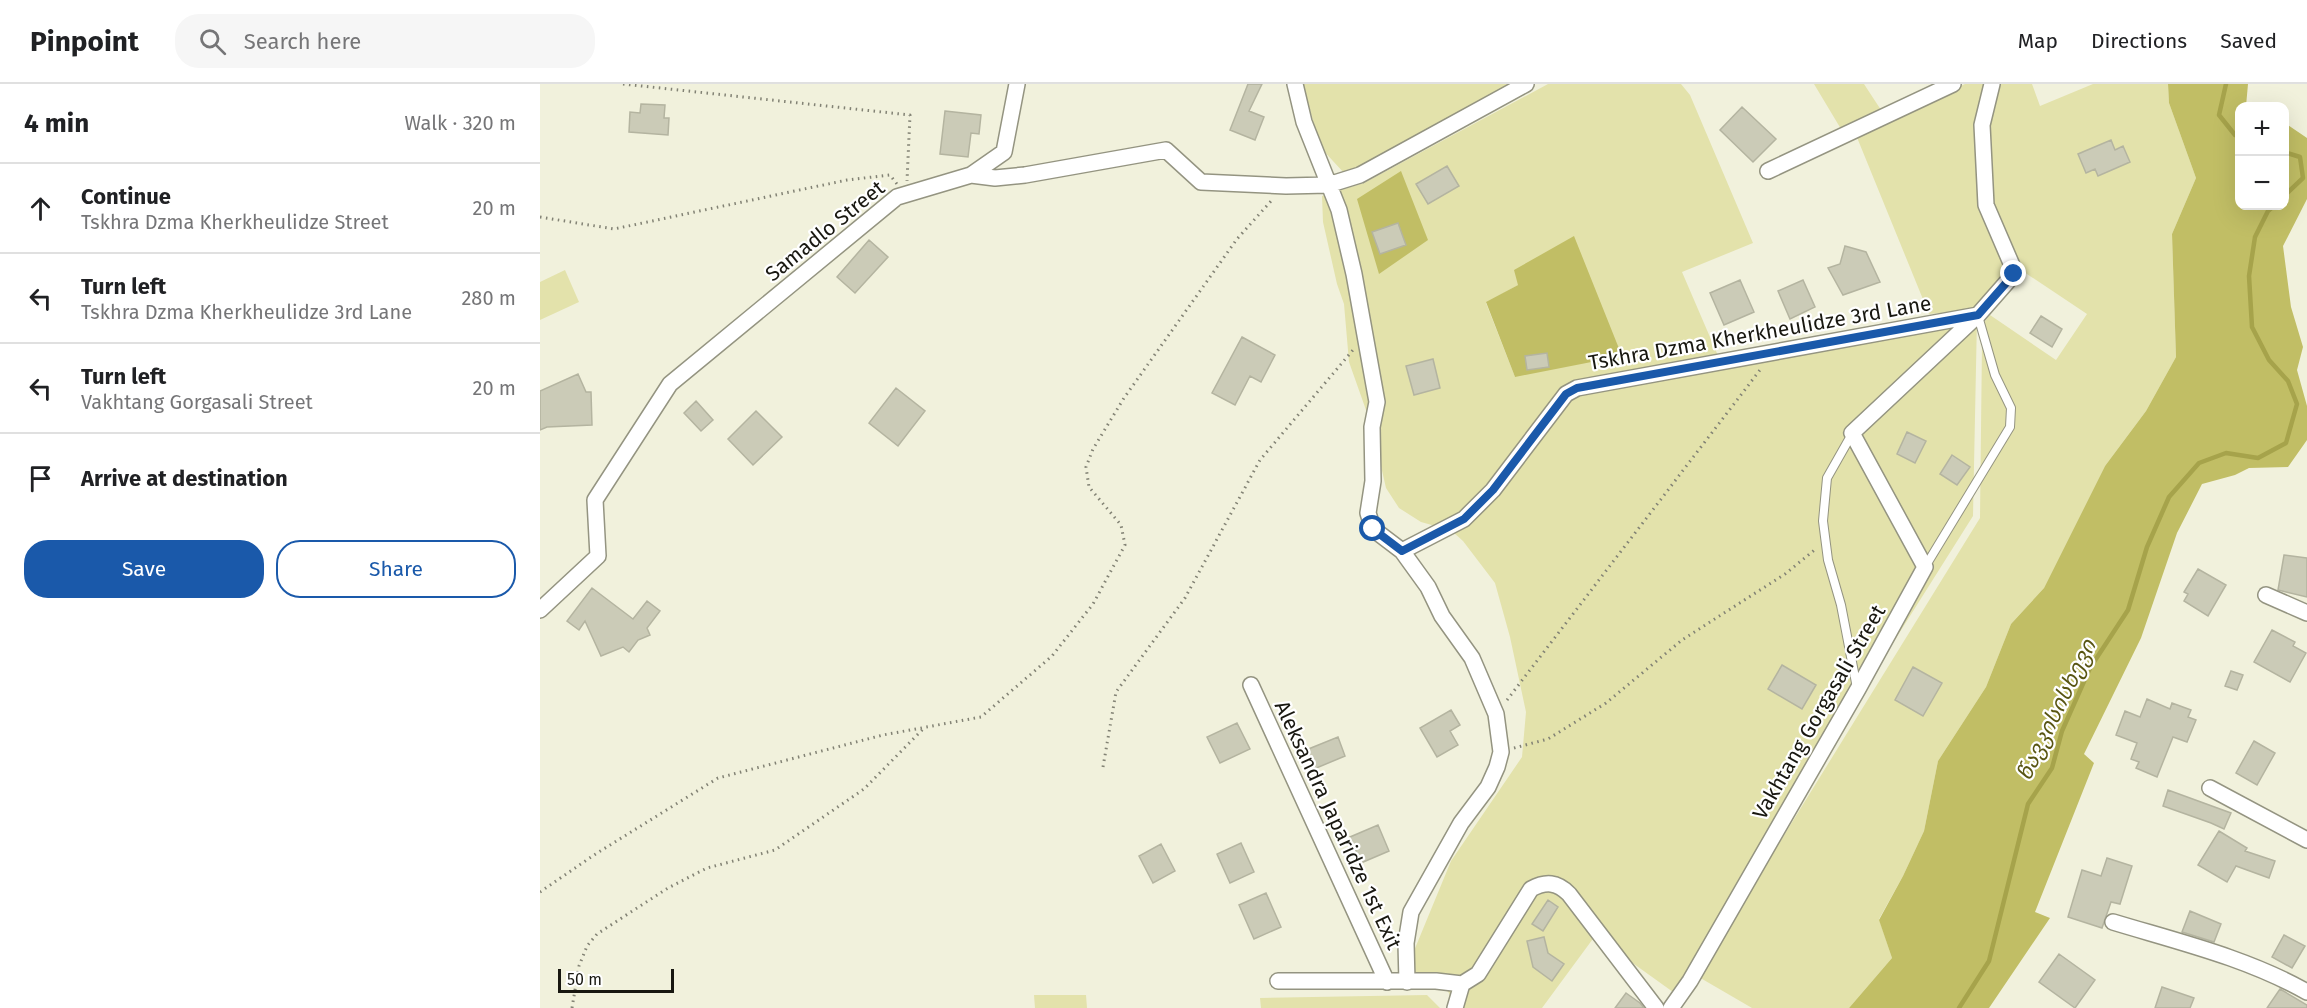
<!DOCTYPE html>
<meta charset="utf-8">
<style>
body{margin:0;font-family:"Fira Sans","Noto Sans Georgian",sans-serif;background:#f6f6f6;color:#202124}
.controls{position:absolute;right:18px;top:18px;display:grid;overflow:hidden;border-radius:12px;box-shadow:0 6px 24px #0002}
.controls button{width:54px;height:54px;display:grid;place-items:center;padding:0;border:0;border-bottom:2px solid #e0e0e0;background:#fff;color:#202124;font:30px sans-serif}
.scale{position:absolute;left:18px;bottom:15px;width:116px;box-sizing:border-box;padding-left:6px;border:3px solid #181710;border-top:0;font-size:16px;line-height:21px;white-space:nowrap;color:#181710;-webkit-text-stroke:4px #fff;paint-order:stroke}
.stop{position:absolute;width:18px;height:18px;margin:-14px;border:4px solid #1a59aa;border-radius:50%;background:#fff}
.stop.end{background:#1a59aa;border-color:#fff;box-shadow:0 2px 6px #0008}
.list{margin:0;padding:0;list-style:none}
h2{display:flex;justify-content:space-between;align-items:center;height:78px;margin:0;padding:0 24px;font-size:26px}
h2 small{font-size:20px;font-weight:400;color:#757577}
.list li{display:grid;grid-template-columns:39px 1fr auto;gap:18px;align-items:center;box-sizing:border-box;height:90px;padding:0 24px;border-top:2px solid #e0e0e0}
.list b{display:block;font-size:22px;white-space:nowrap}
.list p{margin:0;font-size:20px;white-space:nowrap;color:#757577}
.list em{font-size:20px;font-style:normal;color:#757577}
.actions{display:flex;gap:12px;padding:18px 24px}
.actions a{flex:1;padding:14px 0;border:2px solid #1a59aa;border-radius:24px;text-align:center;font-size:21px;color:#1a59aa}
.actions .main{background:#1a59aa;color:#fff}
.icon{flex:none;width:33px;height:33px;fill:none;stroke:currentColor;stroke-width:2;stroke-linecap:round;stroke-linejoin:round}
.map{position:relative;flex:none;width:1767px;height:924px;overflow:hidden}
header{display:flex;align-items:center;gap:36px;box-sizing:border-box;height:84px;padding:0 30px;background:#fff;border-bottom:2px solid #e0e0e0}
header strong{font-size:28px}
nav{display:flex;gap:33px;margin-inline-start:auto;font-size:21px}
.search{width:420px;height:54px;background:#f6f6f6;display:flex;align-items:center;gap:15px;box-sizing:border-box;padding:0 21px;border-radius:24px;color:#757577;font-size:22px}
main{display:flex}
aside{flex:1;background:#fff}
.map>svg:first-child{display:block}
.green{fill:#e3e2ab;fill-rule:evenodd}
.forest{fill:#c1be65}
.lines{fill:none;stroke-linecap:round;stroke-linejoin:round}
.stream{stroke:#a6a34b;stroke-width:4.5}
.building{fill:#cbcbb7;stroke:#b4b4a0;stroke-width:1.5}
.service-casing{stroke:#949481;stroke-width:10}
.minor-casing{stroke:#949481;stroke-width:18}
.path{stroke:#828274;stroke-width:3;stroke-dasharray:1.5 4.5;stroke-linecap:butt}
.service{stroke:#fff;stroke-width:8}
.minor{stroke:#fff;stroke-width:15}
.route{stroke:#1a59aa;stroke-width:8}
.labels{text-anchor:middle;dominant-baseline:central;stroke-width:4.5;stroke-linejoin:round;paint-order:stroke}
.street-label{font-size:21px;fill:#181710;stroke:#fff}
.water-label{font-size:22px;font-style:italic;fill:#585512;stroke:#fff}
</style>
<header>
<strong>Pinpoint</strong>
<div class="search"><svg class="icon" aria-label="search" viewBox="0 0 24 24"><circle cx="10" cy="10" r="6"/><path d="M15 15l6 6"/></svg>Search here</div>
<nav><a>Map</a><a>Directions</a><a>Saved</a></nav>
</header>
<main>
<aside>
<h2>4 min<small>Walk · 320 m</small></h2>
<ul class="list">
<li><svg class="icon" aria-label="ahead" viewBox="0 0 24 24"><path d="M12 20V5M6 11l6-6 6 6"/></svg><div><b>Continue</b><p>Tskhra Dzma Kherkheulidze Street</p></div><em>20 m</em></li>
<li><svg class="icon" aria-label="left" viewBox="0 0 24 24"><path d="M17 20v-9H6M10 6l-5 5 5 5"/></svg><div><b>Turn left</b><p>Tskhra Dzma Kherkheulidze 3rd Lane</p></div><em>280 m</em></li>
<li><svg class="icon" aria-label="left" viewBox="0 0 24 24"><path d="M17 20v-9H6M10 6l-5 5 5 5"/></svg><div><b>Turn left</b><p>Vakhtang Gorgasali Street</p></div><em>20 m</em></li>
<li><svg class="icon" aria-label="arrive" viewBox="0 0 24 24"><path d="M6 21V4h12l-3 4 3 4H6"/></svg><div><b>Arrive at destination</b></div></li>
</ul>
<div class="actions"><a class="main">Save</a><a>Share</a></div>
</aside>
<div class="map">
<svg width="1767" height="924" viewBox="0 0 1767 924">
<rect width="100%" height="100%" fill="#f1f1dc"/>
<!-- green -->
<path class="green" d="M763 0H975L805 90 780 63Z
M1008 0H1141L1150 11 1213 159 1142 188 1179 274 1035 301 952 401 922 432 899 443 881 438 859 424 846 404 832 343 809 278 804 220 797 200 783 138 782 112 824 99ZM978 201 975 293 946 219Z
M1274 0H1324L1341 26 1301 45Z
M1425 0H1447L1442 121 1468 188 1436 226 1389 230 1316 51Z
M1456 0H1492L1500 22 1553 0H1628L1629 19 1656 94 1632 150 1636 273 1606 327 1565 382 1504 504 1471 540 1446 603 1398 677 1384 747 1363 792 1339 835 1352 874 1309 924H1212L1157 892 1440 434 1442 259 1445 237 1450 231 1516 276 1547 230 1484 188 1452 120 1446 42Z
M25 186 39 218 0 236V198Z
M1437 234 1433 432 1133 908 1055 852 1002 924H913L909 909 901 900 862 896 911 777 982 673 986 628 970 553 955 499 923 457 913 448 927 442 947 423 1030 315 1039 309Z
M494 911H546L547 924H495Z
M887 911 900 924H721L720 914Z"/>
<!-- forest -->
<path class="forest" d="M1628 0H1708L1706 22H1700V122H1744L1745 39 1767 54V115L1743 162 1751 223 1763 263 1757 286 1767 322V356L1748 383 1709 384 1695 391 1662 400 1637 449 1601 554 1544 670 1554 679 1495 828 1510 834 1449 924H1309L1352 874 1339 836 1363 792 1384 747 1398 677 1446 603 1471 540 1504 504 1565 382 1606 327 1636 273 1632 150 1656 94 1629 19Z
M861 87 888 156 839 190 817 115Z
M1034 152 1082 272 975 293 946 218 978 201 974 186Z"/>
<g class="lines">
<!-- stream -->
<path class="stream" d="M1686 0 1679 31 1695 51 1700 52
M1744 68 1760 73 1763 94 1744 112
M1419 924 1449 877 1488 720 1512 684 1522 647 1550 584 1588 526 1607 463 1629 413 1659 379 1686 369 1718 374 1746 359 1757 320 1748 297 1729 276 1712 243 1709 192 1715 153 1728 127 1734 122"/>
</g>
<!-- building -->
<path class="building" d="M708 0H722L709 27 724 33 715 56 690 46Z
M101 20 125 21 124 34H129L128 51 89 48 90 28 100 29Z
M1202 23 1236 55 1213 78 1180 46Z
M405 27 441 31 439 50 431 49 428 73 400 70Z
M1571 56 1575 66 1583 62 1590 78 1558 92 1555 85 1546 89 1538 70Z
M907 82 919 102 888 120 876 100Z
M858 139 866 161 840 170 832 148Z
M329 156 348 173 315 209 297 193Z
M1305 162 1326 168 1340 198 1303 211 1288 184 1300 180Z
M1200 196 1214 228 1184 241 1170 209Z
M1263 196 1275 223 1250 235 1238 207Z
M1501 232 1522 245 1512 263 1490 249Z
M702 253 735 271 721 298 710 292 695 321 672 309Z
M1007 269 1009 283 987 286 985 272Z
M893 275 900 304 874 311 866 282Z
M38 290 46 308H51L52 341 7 343 0 346V307Z
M356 304 385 327 358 362 329 339Z
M156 317 173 336 161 347 144 329Z
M216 327 242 353 213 381 188 355Z
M1367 348 1386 357 1375 379 1357 370Z
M1412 371 1430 383 1417 401 1400 390Z
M1744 471 1767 474V513L1738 506Z
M1658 485 1686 501 1668 532 1644 517 1648 510 1644 508Z
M52 504 93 535 107 517 120 527 107 544 110 551 98 556 89 568 83 563 61 572 45 537 39 546 27 537Z
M1732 546 1755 558 1753 562 1766 569 1750 598 1714 578Z
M1242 581 1276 601 1262 625 1228 605Z
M1373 583 1402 599 1383 632 1355 616Z
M1691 587 1703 591 1697 606 1685 602Z
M1607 615 1630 625 1632 619 1651 626 1648 633 1656 636 1647 658 1633 653 1617 693 1596 684 1599 678 1591 675 1597 659 1576 651 1585 627 1600 633Z
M911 626 920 641 910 647 918 661 897 673 880 644Z
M697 639 710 665 680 679 667 653Z
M798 653 805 672 774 685 766 666Z
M1714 657 1735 669 1717 701 1696 689Z
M1628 706 1691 729 1684 745 1671 739 1623 722Z
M838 741 849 767 821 779 810 753Z
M1679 747 1707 764 1705 767 1735 777 1729 794 1696 782 1687 798 1658 781Z
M701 759 714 788 690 799 677 770Z
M621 760 635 787 613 799 599 772Z
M1567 774 1592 782 1580 820 1571 818 1562 844 1528 833 1542 786 1561 792Z
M726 809 741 843 714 855 699 821Z
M1008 816 1018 823 1003 847 992 840Z
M1650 827 1681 840 1674 858 1642 848Z
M1744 851 1765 862 1752 884 1732 873Z
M1004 853 1008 869 1024 880 1012 897 993 883 987 857Z
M1519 870 1555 896 1535 924 1499 898Z
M1622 903 1654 914 1650 924H1615Z
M1740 905 1767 921V924H1727Z
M1086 909 1100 919 1104 924H1075Z"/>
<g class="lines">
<defs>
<path id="service" d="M1312 350 1287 394 1283 437 1288 476 1301 521 1317 604
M1385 483 1470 343 1471 324 1455 291 1438 232"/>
<path id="minor" d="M755 0 764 38 799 126 814 190 837 318 832 343 833 397 828 429 833 445 862 467 888 503 902 532 932 574 956 630 961 668 957 683 948 703 921 739 871 828 866 859 867 898
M1228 87 1413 0
M431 91 464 68 477 0
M862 467 924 435 953 406 1026 310 1037 304 1438 231
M1726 511 1767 529
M0 526 58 472 55 416 130 300 357 113 431 91 455 94 485 91 626 66 661 98 746 102 788 101 820 91 986 0
M711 601 847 898
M1670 704 1767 756
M1573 838C1639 858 1707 874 1767 908
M738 897H896L922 900 915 924
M922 900 938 890 991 805C1006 797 1017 798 1029 810L1116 924
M1131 924 1150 897 1318 605 1385 483 1312 349 1438 231 1474 190V186L1446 121 1442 41 1452 0"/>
</defs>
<!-- service casing -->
<use href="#service" class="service-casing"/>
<!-- minor casing -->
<use href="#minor" class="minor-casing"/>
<!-- path -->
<path class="path" d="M83 0 370 31 367 97
M0 133 74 145 307 96 350 91 357 100
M967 616 1220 286
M974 664 1008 655 1066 619 1142 556 1245 490 1277 464
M563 683 576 608 645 514 720 376 813 266
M0 808 54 771 178 694 343 651 441 633 512 572 553 520 585 461 581 441 549 403 546 383 553 365 584 314 697 155 732 116
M32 924 39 882 47 862 57 850 128 804 167 784 235 766 324 705 385 643"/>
<!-- service -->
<use href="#service" class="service"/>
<!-- minor -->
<use href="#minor" class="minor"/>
</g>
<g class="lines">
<!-- route -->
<path class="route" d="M833 445 862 467 924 435 953 406 1026 310 1037 304 1438 231 1474 190"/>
</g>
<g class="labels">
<!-- street labels -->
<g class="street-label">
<text transform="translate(285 147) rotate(-39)">Samadlo Street</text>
<text transform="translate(1220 249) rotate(-10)">Tskhra Dzma Kherkheulidze 3rd Lane</text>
<text transform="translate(1279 628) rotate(-60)">Vakhtang Gorgasali Street</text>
<text transform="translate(798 741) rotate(65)">Aleksandra Japaridze 1st Exit</text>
</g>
<!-- water labels -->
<g class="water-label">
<text transform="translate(1516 626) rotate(-64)">წავკისისხევი</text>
</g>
</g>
</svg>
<div class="controls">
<button>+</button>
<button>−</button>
</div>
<div class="scale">50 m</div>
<div class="stop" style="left:833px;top:445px"></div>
<div class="stop end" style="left:1474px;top:190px"></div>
</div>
</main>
